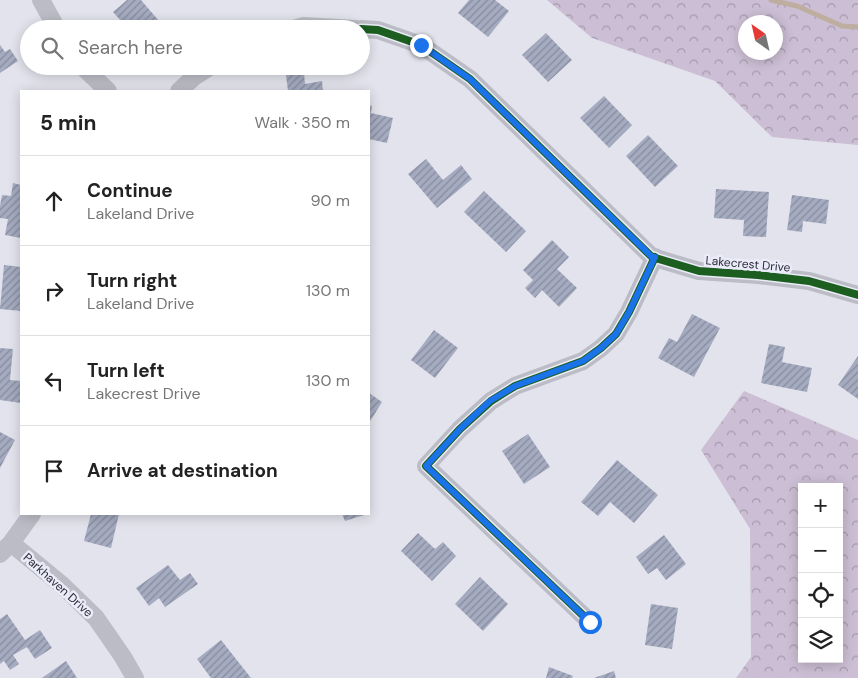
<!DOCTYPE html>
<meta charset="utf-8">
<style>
body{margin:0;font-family:"DM Sans",sans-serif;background:#f6f6f6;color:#222}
.controls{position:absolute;right:15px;bottom:15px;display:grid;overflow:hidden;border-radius:0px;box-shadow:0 2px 12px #0003}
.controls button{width:45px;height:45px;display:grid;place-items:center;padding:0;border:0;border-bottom:1px solid #e0e0e0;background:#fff;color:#222;font:25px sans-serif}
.compass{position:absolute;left:738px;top:15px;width:45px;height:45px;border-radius:50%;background:#fff;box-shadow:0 2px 12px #0003;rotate:326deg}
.stop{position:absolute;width:15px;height:15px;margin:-11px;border:4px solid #1a73e8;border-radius:50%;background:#fff}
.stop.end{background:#1a73e8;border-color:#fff;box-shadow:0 1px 5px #0008}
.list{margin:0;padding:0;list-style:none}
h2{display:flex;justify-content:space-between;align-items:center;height:65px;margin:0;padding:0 20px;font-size:21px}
h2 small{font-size:16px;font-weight:400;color:#767676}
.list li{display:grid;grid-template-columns:32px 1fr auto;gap:15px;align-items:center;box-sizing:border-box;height:90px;padding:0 20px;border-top:1px solid #e0e0e0}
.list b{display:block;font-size:19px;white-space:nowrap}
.list p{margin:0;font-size:16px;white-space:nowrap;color:#767676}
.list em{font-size:16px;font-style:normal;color:#767676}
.icon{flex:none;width:28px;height:28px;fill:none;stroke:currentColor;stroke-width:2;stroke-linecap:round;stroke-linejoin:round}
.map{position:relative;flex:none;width:858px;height:678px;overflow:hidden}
.search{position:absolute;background:#fff;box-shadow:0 2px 12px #0003;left:20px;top:20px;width:350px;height:55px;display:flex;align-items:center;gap:12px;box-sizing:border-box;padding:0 18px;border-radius:28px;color:#767676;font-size:19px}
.panel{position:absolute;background:#fff;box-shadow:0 2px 12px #0003;left:20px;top:90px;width:350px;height:425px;border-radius:0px}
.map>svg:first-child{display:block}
.forest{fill:url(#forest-crowns);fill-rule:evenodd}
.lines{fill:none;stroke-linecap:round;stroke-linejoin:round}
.stream{stroke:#bdaea0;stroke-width:5}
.building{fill:url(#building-hatch)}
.minor{stroke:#bcbcc6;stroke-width:18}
.cycleway-casing{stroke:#ebebf9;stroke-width:11}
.cycleway{stroke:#1b5e20;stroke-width:8}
.route{stroke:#1a73e8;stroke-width:6}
.labels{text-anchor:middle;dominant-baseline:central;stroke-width:5;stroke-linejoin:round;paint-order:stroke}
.street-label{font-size:12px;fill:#2a2d37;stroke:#ebebf9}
</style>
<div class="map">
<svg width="858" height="678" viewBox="0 0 858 678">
<defs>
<pattern id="forest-crowns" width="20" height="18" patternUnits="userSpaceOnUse" patternTransform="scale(1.25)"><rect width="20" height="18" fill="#ccbed4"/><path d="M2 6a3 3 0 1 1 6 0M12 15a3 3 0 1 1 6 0" fill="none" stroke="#a69bad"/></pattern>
<pattern id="building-hatch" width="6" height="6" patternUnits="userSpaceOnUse" patternTransform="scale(1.25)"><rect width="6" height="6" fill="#a5abc0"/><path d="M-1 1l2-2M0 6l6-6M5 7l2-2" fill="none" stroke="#878c9d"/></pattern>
</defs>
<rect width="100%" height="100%" fill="#e3e3ed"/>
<!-- forest -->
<path class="forest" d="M547 0H858V145L772 137 715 81 592 38ZM746 22H776V52H746Z
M744 391 858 440V678H736L751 657 750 529 701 450ZM802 487H839V659H802Z"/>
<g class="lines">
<!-- stream -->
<path class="stream" d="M771 0 797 6 842 26 858 27"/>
</g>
<!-- building -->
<path class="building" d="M127 0H141L166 29H128L113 12Z
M469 0H495L509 11 488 37 458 13Z
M546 33 572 60 548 82 522 55Z
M0 45 5 52 10 49 18 61 0 73Z
M304 73 305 84 322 81 323 91H288L286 75Z
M604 96 632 125 609 148 580 118Z
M369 105 372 106 371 113 393 118 387 143 369 139Z
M648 135 678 166 655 187 626 156Z
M426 159 443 180 461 165 472 179 437 208 408 174Z
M13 183 21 185V238L5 235 8 219 0 218V206L2 195 11 196Z
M716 189 769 192 766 237 743 236 744 220 714 218Z
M484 191 526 231 506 252 464 212Z
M792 195 829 200 826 224 803 221 802 232 787 230Z
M552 240 569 257 557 269 577 288 559 307 542 290 535 298 525 288 533 280 523 270Z
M4 265 21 267V311L0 309Z
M692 314 720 328 694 377 658 358 669 338 677 342Z
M434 330 458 348 435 378 411 360Z
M769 344 785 347 782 362 812 368 807 392 761 383Z
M0 348 13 349 10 380 21 381V403L0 400Z
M858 356V399L838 385Z
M369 393 382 402 369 423Z
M0 432 15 440 0 468Z
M528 434 550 467 524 484 502 451Z
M617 460 658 495 634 523 610 502 598 516 581 502Z
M91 514H119L111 548 84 541Z
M342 514H367L345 521Z
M418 533 435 549 443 542 456 556 432 581 401 551Z
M664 535 686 564 666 580 657 568 648 574 636 557Z
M168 565 180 580 190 573 198 584 165 607 159 598 149 606 136 588Z
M480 577 508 604 483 631 455 604Z
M651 604 678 608 672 649 645 645Z
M7 614 25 640 40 630 52 648 35 659 27 647 13 655 19 664 10 670 4 661 0 664V619Z
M221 640 251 678H211L197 659Z
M66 661 77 678H42Z
M549 667 573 676 572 678H546Z
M614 671 616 678H594Z"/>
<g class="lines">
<!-- minor -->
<path class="minor" d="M41 0 57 29
M293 29 303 26 356 29
M361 29 378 30 421 45 470 79 652 257 699 271 758 275 809 281 858 295
M82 66 108 91
M179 91 194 77 211 66
M11 543 62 585 96 618 123 657 135 678
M0 554 11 543 32 514
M590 622 426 466 460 429 491 401 515 386 583 361 601 348 616 334 629 312 655 257"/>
<defs>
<path id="cycleway" d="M361 29 378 30 421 45 470 79 652 257 699 271 758 275 809 281 858 295
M590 622 426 466 460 429 491 401 515 386 583 361 601 348 616 334 629 312 655 257"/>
</defs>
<!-- cycleway casing -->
<use href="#cycleway" class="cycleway-casing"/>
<!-- cycleway -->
<use href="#cycleway" class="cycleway"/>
</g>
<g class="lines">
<!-- route -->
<path class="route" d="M421 45 470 79 652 257H655L629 312 616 334 601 348 583 361 515 386 490 401 460 429 426 466 590 622"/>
</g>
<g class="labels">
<!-- street labels -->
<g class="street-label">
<text transform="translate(748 264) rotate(5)">Lakecrest Drive</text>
<text transform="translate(58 585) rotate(42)">Parkhaven Drive</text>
</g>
</g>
</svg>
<div class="controls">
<button>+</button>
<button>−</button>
<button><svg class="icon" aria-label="locate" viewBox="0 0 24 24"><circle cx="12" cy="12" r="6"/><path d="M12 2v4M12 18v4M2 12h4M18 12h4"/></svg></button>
<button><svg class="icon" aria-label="layers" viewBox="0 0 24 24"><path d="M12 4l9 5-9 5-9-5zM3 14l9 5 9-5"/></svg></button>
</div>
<svg class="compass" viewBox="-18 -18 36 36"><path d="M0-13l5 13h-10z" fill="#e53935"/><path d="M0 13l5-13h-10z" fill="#767676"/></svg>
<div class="stop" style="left:590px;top:622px"></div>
<div class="stop end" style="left:421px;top:45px"></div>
<div class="search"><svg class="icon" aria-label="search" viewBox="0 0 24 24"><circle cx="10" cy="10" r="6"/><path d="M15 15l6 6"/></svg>Search here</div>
<section class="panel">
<h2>5 min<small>Walk · 350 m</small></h2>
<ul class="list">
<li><svg class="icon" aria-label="ahead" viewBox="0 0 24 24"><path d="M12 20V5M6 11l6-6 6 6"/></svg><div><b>Continue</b><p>Lakeland Drive</p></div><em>90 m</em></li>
<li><svg class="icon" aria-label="right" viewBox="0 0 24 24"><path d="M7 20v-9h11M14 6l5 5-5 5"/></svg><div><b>Turn right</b><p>Lakeland Drive</p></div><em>130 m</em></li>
<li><svg class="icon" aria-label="left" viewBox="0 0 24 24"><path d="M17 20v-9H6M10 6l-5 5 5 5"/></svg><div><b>Turn left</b><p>Lakecrest Drive</p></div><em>130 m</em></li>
<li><svg class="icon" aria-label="arrive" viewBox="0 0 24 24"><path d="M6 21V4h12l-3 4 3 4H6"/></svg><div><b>Arrive at destination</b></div></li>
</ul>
</section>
</div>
